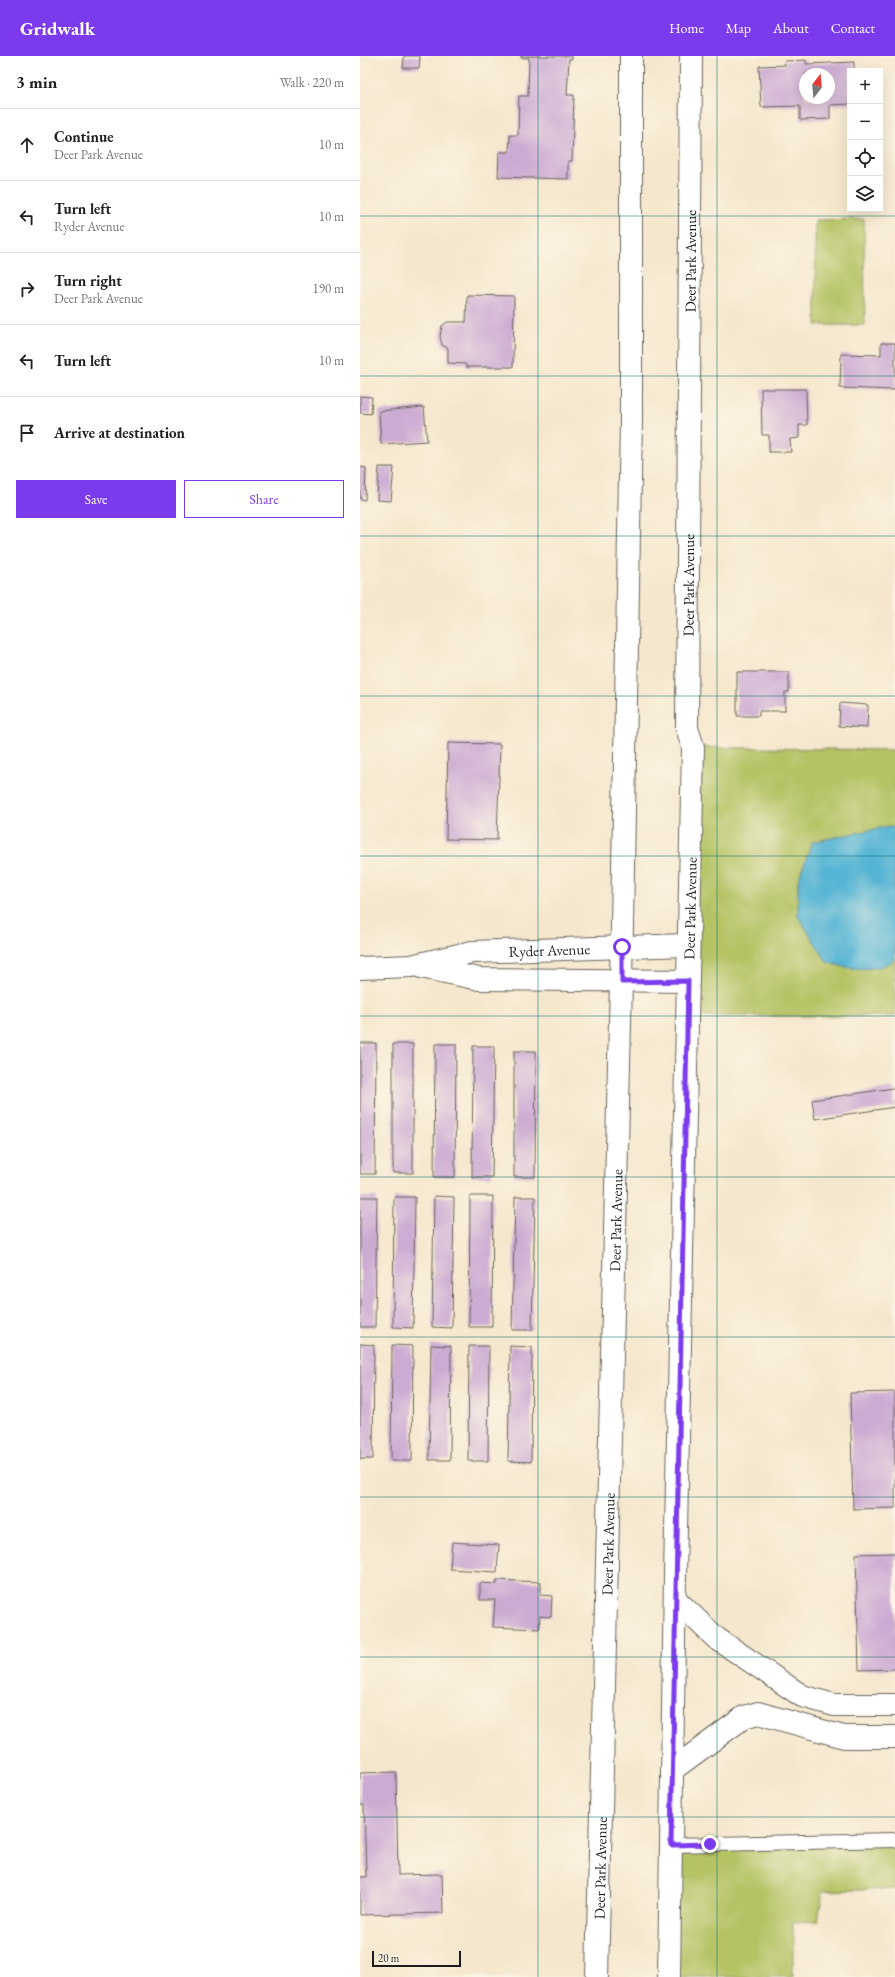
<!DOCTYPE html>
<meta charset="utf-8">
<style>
body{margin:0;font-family:"EB Garamond",serif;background:#f6f6f6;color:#202124}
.controls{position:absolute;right:12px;top:12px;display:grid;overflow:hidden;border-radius:0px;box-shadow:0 4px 16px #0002}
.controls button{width:36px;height:36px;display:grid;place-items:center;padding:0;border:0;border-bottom:1px solid #e0e0e0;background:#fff;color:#202124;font:20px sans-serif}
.compass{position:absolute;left:439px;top:12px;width:36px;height:36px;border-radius:50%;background:#fff;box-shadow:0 4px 16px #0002;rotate:16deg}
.scale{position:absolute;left:12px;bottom:10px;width:89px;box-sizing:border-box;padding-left:4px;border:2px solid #1c1c1c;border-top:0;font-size:11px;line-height:14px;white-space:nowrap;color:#1c1c1c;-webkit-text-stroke:3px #fcf5e5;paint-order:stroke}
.stop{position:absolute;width:12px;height:12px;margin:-9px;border:3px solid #7c3aed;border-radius:50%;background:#fff}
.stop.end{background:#7c3aed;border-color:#fff;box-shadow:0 1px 4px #0008}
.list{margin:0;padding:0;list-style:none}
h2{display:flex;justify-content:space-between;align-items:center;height:52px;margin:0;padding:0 16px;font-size:17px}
h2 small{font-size:13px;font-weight:400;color:#757577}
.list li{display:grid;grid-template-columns:26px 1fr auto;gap:12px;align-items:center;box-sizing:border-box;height:72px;padding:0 16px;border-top:1px solid #e0e0e0}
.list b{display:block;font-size:15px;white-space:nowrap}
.list p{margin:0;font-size:13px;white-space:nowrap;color:#757577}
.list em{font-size:13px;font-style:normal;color:#757577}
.actions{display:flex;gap:8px;padding:12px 16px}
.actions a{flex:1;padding:9px 0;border:1px solid #7c3aed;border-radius:0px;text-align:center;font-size:14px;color:#7c3aed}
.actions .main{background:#7c3aed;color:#fff}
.icon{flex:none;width:22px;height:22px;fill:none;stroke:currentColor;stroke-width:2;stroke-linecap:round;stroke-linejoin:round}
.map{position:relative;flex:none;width:535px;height:1921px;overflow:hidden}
header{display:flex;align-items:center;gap:24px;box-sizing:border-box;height:56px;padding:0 20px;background:#7c3aed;color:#fff}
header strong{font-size:19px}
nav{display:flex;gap:22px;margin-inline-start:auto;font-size:14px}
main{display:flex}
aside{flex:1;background:#fff}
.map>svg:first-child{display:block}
.green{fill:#b5c365;stroke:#687040}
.water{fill:#56b5d4;stroke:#396878}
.building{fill:#ccabd3;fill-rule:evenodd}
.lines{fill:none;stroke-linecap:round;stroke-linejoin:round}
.lane-casing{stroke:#68635a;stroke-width:16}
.street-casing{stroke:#68635a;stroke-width:24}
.secondary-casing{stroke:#68635a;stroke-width:24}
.primary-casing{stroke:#68635a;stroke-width:24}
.lane{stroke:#fff;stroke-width:14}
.street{stroke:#fff;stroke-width:22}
.secondary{stroke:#fff;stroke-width:22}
.primary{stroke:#fff;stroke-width:22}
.route{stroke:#7c3aed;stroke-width:5}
.grid{fill:none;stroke:#0f766e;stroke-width:1;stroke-opacity:0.55}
.labels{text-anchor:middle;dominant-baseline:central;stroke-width:3.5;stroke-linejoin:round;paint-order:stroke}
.street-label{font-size:15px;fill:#1c1c1c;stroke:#fcf5e5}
</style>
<header>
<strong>Gridwalk</strong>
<nav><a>Home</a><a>Map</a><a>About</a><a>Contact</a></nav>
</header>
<main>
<aside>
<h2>3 min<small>Walk · 220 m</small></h2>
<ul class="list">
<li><svg class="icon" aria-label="ahead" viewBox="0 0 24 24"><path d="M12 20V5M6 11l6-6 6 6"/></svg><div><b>Continue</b><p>Deer Park Avenue</p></div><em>10 m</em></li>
<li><svg class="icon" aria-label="left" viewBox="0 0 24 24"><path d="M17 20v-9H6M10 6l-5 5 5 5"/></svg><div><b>Turn left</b><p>Ryder Avenue</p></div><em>10 m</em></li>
<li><svg class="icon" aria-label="right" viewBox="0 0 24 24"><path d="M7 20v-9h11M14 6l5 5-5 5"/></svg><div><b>Turn right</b><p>Deer Park Avenue</p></div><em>190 m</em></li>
<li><svg class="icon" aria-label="left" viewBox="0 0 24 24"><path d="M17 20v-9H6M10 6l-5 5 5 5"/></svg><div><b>Turn left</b></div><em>10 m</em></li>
<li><svg class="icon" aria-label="arrive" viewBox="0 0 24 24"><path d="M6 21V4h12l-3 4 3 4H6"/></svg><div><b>Arrive at destination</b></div></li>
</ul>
<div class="actions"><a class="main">Save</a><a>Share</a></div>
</aside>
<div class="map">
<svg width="535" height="1921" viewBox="0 0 535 1921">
<rect width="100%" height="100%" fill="#fcf5e5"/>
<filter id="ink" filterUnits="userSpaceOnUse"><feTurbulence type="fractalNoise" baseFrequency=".025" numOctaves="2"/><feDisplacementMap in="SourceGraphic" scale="8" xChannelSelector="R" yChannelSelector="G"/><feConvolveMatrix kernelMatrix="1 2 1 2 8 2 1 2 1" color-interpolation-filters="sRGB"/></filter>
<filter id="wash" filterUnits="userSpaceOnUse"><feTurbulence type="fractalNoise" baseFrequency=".012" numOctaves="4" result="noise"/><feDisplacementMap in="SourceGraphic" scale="16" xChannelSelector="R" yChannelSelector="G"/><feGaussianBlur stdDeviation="0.9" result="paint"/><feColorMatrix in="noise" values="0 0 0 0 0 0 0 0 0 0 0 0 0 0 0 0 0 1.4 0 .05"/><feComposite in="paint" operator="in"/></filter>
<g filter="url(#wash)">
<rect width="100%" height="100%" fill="#f5e7cd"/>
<!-- green -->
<path class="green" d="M504 163 505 269H456L455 164Z
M333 691 535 694V960H327Z
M535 1785V1833L463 1835 458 1865 433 1866V1921H309L311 1789Z"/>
<!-- water -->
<path class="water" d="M530 770 535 773V903C517 918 487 913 467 906L438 860V825L452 786Z"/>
<g id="blocks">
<!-- building -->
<path class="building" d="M44 0H60L59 12H43Z
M161 0H212V3H209L207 39H214L212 105H208V123L138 121 139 96H149L150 79H158L159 40H168L169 2H161Z
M446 4V8L494 6V15H490V48L470 49V63L440 64V50L401 51 399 10 425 9 424 5ZM445 18H469V42H445Z
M107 239 154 240 153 311H106V308L88 307V292L82 289 80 280 82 270 87 266H106Z
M521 287H535V334L480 332 481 298 521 299Z
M401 333H446L447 369H439V382L430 383 431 396H409V379H402Z
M0 340 12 341 11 358 0 357Z
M64 351 67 385 21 388 19 355Z
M0 411 6 412 5 444 0 443Z
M19 411H34L31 445 17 444Z
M377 616H429V636H425V655H399V660H377Z
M480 647 508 649 507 672 479 670Z
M88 687 140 688 137 784 86 783Z
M0 987H16L15 1118H0Z
M33 988H53V1117H33Z
M75 988H96L95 1121H74Z
M113 990H134L132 1121H112Z
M154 995H176L175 1121H154Z
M534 1032 535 1051 455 1063 452 1044Z
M74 1140 94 1141 92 1272 72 1271Z
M110 1140H133L132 1271H109Z
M0 1141H17L15 1271H0Z
M34 1141H55L53 1272 33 1271Z
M155 1141H175L172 1274H152Z
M0 1288 14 1289 13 1403H0Z
M32 1289 53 1290 52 1405H31Z
M71 1289 91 1290 90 1404H69Z
M109 1290H129L128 1405H108Z
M150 1290 172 1291 171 1406 148 1405Z
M535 1336V1452L493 1453 490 1337Z
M92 1486 139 1489 137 1516 90 1513Z
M535 1497V1613L499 1614 496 1498Z
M137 1524 181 1526V1539L192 1540 191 1561 180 1560 179 1573 133 1571 135 1544H120V1527L137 1528Z
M36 1716 38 1819 82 1818 83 1857 0 1859V1821H6L4 1749H0V1717Z"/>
</g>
</g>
<g filter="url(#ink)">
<use href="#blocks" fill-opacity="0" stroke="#68635a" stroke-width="1"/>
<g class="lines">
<defs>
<path id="lane" d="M311 1789 535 1784"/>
<path id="street" d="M316 1544 356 1582 442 1640 474 1649H535
M312 1714 384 1661 398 1657 484 1681H535"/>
<g id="secondary">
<path d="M61 911 119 923 328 925"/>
<path id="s1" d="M0 912 51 910 112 896 328 889"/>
</g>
<g id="primary">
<path id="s2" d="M237 1921 261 925 271 365V0"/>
<path id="s3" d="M309 1921 315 1519 333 691 327 672 331 0"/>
</g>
</defs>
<!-- lane casing -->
<use href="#lane" class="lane-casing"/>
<!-- street casing -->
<use href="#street" class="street-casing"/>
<!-- secondary casing -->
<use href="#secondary" class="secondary-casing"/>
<!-- primary casing -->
<use href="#primary" class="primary-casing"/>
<!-- lane -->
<use href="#lane" class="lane"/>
<!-- street -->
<use href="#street" class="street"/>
<!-- secondary -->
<use href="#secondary" class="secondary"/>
<!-- primary -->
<use href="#primary" class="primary"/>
</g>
</g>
<g class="lines" filter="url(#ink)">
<!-- route -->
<path class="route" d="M262 891V926L328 925 311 1789 350 1788"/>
</g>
<!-- grid -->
<path class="grid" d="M178 0V1921M357 0V1921M0 160H535M0 320H535M0 480H535M0 640H535M0 800H535M0 960H535M0 1121H535M0 1281H535M0 1441H535M0 1601H535M0 1761H535"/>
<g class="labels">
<!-- street labels -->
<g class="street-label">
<text stroke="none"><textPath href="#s3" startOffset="1717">Deer Park Avenue</textPath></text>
<text stroke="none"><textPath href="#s3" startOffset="1393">Deer Park Avenue</textPath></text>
<text stroke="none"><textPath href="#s3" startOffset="1069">Deer Park Avenue</textPath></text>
<text stroke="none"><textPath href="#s1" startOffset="191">Ryder Avenue</textPath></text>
<text stroke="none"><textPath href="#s2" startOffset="757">Deer Park Avenue</textPath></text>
<text stroke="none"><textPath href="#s2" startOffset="433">Deer Park Avenue</textPath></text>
<text stroke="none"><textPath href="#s2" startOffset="109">Deer Park Avenue</textPath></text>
</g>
</g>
</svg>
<div class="controls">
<button>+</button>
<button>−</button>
<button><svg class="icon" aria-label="locate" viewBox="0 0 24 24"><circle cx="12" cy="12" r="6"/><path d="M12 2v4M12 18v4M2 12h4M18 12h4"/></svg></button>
<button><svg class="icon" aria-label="layers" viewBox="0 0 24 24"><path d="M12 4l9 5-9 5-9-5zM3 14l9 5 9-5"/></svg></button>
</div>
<svg class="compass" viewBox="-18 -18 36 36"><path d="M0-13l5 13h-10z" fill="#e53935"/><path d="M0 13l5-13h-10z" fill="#757577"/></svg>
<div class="scale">20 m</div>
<div class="stop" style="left:262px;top:891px"></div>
<div class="stop end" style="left:350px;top:1788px"></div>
</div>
</main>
